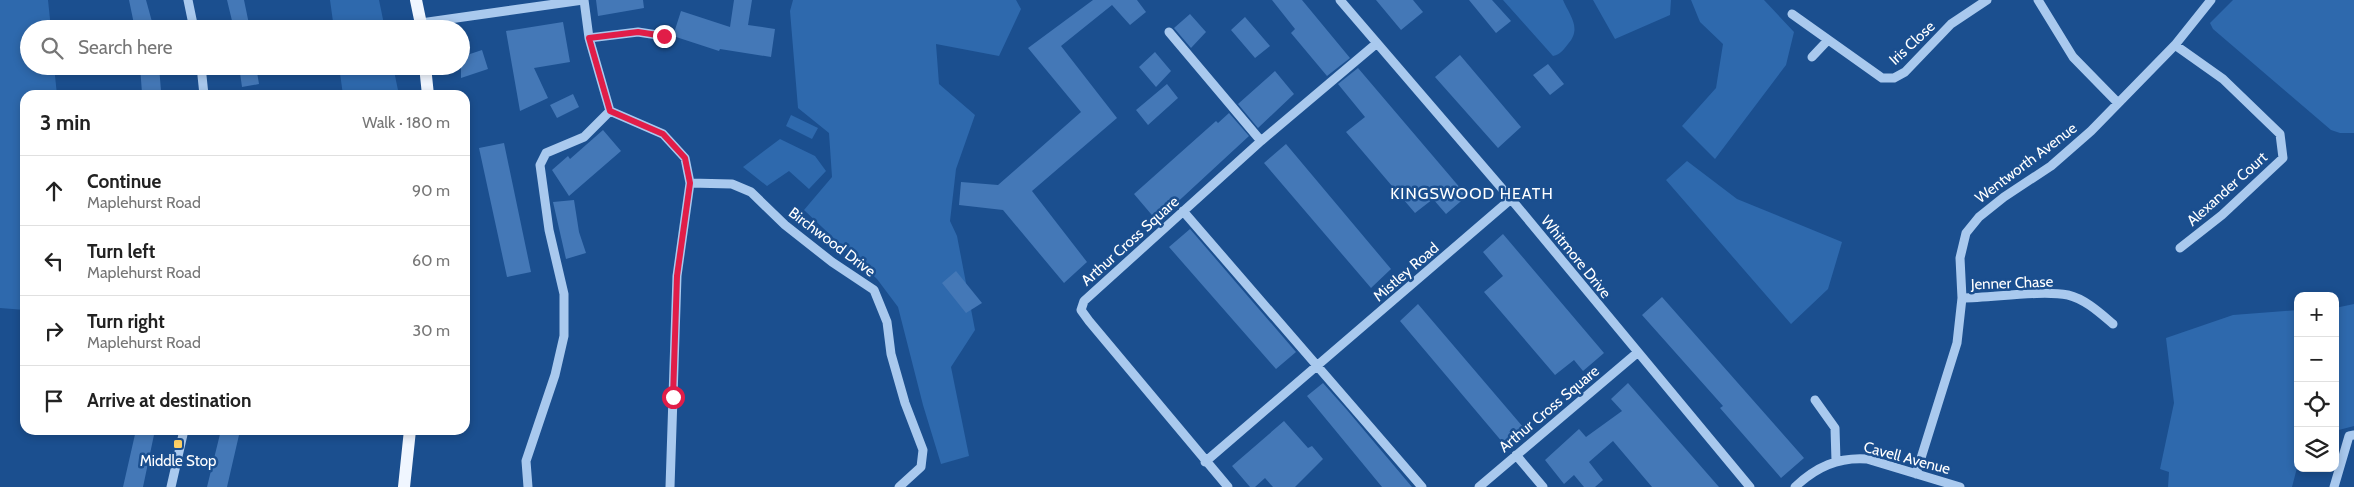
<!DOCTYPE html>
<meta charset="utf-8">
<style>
body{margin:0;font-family:Cabin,sans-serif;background:#f6f6f6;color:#222}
.controls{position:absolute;right:15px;bottom:15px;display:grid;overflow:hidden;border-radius:10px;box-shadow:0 2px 8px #0003}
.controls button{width:45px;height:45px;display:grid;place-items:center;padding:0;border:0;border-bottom:1px solid #e0e0e0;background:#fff;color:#222;font:25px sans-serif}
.stop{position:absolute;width:15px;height:15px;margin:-11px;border:4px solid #e11d48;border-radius:50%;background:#fff}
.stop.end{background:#e11d48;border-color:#fff;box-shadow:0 1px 5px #0008}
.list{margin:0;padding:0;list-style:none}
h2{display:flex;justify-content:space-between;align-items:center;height:65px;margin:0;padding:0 20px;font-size:21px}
h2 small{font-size:16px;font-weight:400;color:#767676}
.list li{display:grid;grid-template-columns:32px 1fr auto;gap:15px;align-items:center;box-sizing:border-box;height:70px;padding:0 20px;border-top:1px solid #e0e0e0}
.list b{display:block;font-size:19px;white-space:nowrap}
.list p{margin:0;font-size:16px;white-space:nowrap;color:#767676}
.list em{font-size:16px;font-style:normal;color:#767676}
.icon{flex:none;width:28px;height:28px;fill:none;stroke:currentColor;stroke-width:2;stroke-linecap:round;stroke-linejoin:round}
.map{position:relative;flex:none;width:2354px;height:487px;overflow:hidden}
.search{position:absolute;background:#fff;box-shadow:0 2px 8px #0003;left:20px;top:20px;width:450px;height:55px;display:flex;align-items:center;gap:12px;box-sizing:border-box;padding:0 18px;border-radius:28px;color:#767676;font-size:19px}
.panel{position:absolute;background:#fff;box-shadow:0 2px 8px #0003;left:20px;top:90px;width:450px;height:345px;border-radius:15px}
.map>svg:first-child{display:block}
.green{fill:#2e69ad}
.building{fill:#4478b7}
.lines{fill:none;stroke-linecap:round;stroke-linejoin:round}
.minor{stroke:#a9c9ee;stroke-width:9}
.major{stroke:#f0f6ff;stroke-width:12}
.route{stroke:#e11d48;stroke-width:6}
.poi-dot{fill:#ffd166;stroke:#1b4f8f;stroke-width:2}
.labels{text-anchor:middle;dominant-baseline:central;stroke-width:5;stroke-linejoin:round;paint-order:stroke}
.street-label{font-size:15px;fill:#fff;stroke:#1b4f8f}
.poi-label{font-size:15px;fill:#fff;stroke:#1b4f8f}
.neighbourhood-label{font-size:16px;letter-spacing:1px;fill:#fff;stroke:#1b4f8f}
</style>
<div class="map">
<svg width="2354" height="487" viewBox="0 0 2354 487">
<rect width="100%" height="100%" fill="#1b4f8f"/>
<!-- green -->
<path class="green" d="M0 0H48L51 29H29V66H54L57 95H25V310L0 308Z
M330 0H379L385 29H334Z
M793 0H1016L1021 9 999 56 936 44 939 84 975 115 956 169 950 221 957 236 975 330 951 367 969 456 941 464 923 405 898 307 877 279 804 210 832 177 829 133 798 108 790 11Z
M1503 0H1563C1570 16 1582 28 1568 44 1563 50 1561 54 1553 56Z
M1593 0H1671L1670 15 1615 39Z
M1691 0H1764L1794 32 1786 65 1715 159 1682 126 1716 88 1723 44 1700 22Z
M2233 0H2354V133H2340L2331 130 2213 29 2210 23Z
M339 66H393L399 95H343Z
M791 115 818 128 812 139 786 126Z
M780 139 815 156 826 171 809 189 789 171 767 186 743 167Z
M1687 161 1737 199 1842 242 1828 289 1791 324 1666 180Z
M2354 304V426L2335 431V308Z
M2298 310V464L2292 487H2168L2169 472 2160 469 2174 403 2166 338 2233 315Z"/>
<!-- building -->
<path class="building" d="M129 0H146L154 29H135Z
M227 0H244L250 29H234Z
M596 0H643L644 8 598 16Z
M734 0H752L748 25 775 29 771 57 720 49 719 51 673 36 681 11 730 27Z
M1093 0H1137L1146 12 1130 25 1112 5 1061 46 1117 118 1032 191 1087 262 1064 283 1003 210 959 205 961 182 998 185 1081 112 1028 48Z
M1272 0H1302L1350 58 1327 76 1291 33 1295 29Z
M1376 0H1413L1423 12 1401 30Z
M1469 0H1492L1511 21 1496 33Z
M1190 14 1206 32 1191 48 1174 28Z
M1245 17 1270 46 1255 58 1231 30Z
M563 22 570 62 534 68 548 98 520 111 506 31Z
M482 50 488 69 461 78V57Z
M1155 52 1171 71 1156 87 1139 67Z
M1460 55 1521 127 1498 148 1435 77Z
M1548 64 1564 84 1550 95 1533 75Z
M140 66H159L161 91 142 93Z
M239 66H256L259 84 242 87Z
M1358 68 1467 196 1446 214 1433 199 1415 213 1346 132 1365 117 1338 84Z
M1275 71 1294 94 1258 128 1238 104Z
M1167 84 1178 98 1148 125 1136 110Z
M573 94 579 107 557 118 550 105Z
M1229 113 1249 136 1157 221 1134 194 1216 121 1218 123Z
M603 130 621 151 569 196 552 170 568 156 570 159Z
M504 143 531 272 507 277 479 148Z
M1286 144 1391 269 1371 288 1264 163Z
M574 200 579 232 586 253 566 259 553 202Z
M1190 229 1296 352 1276 369 1169 247Z
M1503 234 1604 353 1583 371 1574 360 1555 375 1484 292 1503 276 1483 252Z
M956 271 982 303 966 313 942 283Z
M1662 297 1804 458 1781 478 1720 408 1723 406 1642 315Z
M1418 304 1529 434 1509 450 1400 321Z
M1323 383 1347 410 1412 487H1382L1307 396Z
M1628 383 1719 487H1652L1613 441 1589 462 1603 480 1595 487H1584L1574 475 1564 484 1545 460 1579 429 1586 437 1622 411 1611 399Z
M1284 421 1308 448 1312 446 1323 459 1295 487H1273L1265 478 1255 487H1250L1232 466Z
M136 430H155L143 487H123Z
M221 430 239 435 227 487H207Z"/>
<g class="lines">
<!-- minor -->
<path class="minor" d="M188 0 194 29
M584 0 589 38 610 111 663 134 685 158 690 183 677 276 670 487
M1340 0 1511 199 1750 487
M2038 0 2073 57 2118 103
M1792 14 1882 78H1894L1905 72 1951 24 1987 0
M421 23 583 0
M1169 32 1261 141
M589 38 638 32 664 36
M2175 45 2223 79 2280 134 2283 158 2222 215 2180 248
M1812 57 1828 40
M201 66 204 95
M690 183 732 184 751 192 785 225 832 262 874 290 887 322 891 354 905 403 923 450 921 467 899 487
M1183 211 1422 487
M1962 298C1992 298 2040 290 2068 295 2085 299 2100 313 2113 324
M1815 400 1835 428 1836 461
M1516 455 1543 487
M1205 462 1511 199
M1916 474 1957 343 1962 298 1960 258 1966 233 1979 217 2004 197 2051 166 2091 131 2175 45 2211 0
M171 487 184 430
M528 487 526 461 555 375 564 336V294L549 230 540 165 546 153 584 137 610 111
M1228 487 1089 321 1081 310 1084 301 1261 141 1377 43
M1479 487 1637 353
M1795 487C1816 467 1838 457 1867 459L1960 487
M2334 487 2349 436 2354 435"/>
<!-- major -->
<path class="major" d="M416 0 422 29
M425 66 428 95
M404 487 410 430"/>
</g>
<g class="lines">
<!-- route -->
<path class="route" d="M664 36 638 32 589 38 610 111 663 134 685 158 690 183 677 276 673 397"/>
</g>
<!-- markers -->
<rect class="poi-dot" x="173" y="439" width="10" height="10" rx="2.5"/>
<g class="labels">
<!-- street labels -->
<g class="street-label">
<text transform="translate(1912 43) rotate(-43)">Iris Close</text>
<text transform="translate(2026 163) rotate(-37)">Wentworth Avenue</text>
<text transform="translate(2227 189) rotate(-42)">Alexander Court</text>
<text transform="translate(1130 241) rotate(-42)">Arthur Cross Square</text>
<text transform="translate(832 242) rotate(37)">Birchwood Drive</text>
<text transform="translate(1576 257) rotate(51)">Whitmore Drive</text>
<text transform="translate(1406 272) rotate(-41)">Mistley Road</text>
<text transform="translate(2012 283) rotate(-2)">Jenner Chase</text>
<text transform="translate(1549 409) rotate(-40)">Arthur Cross Square</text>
<text transform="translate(1907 458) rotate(15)">Cavell Avenue</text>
</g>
<!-- poi labels -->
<g class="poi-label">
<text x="178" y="461">Middle Stop</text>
</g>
<!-- neighbourhood labels -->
<g class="neighbourhood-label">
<text x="1472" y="193">KINGSWOOD HEATH</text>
</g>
</g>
</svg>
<div class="controls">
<button>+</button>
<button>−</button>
<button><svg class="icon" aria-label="locate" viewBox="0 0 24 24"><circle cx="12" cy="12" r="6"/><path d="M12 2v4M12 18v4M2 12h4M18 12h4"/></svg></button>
<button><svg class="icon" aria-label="layers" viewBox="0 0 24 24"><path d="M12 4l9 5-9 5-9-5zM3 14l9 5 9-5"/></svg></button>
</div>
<div class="stop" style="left:673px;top:397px"></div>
<div class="stop end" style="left:664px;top:36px"></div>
<div class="search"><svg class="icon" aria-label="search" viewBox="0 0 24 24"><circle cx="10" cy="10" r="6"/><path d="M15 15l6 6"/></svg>Search here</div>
<section class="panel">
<h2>3 min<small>Walk · 180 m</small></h2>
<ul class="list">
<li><svg class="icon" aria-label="ahead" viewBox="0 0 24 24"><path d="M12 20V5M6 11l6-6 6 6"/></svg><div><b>Continue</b><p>Maplehurst Road</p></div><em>90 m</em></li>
<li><svg class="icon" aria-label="left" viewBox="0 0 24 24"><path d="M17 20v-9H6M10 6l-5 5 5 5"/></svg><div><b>Turn left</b><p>Maplehurst Road</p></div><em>60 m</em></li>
<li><svg class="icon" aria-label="right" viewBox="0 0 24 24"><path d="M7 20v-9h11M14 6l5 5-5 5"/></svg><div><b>Turn right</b><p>Maplehurst Road</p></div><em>30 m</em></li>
<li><svg class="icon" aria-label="arrive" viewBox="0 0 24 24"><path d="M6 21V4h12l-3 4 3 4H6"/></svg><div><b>Arrive at destination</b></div></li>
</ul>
</section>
</div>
